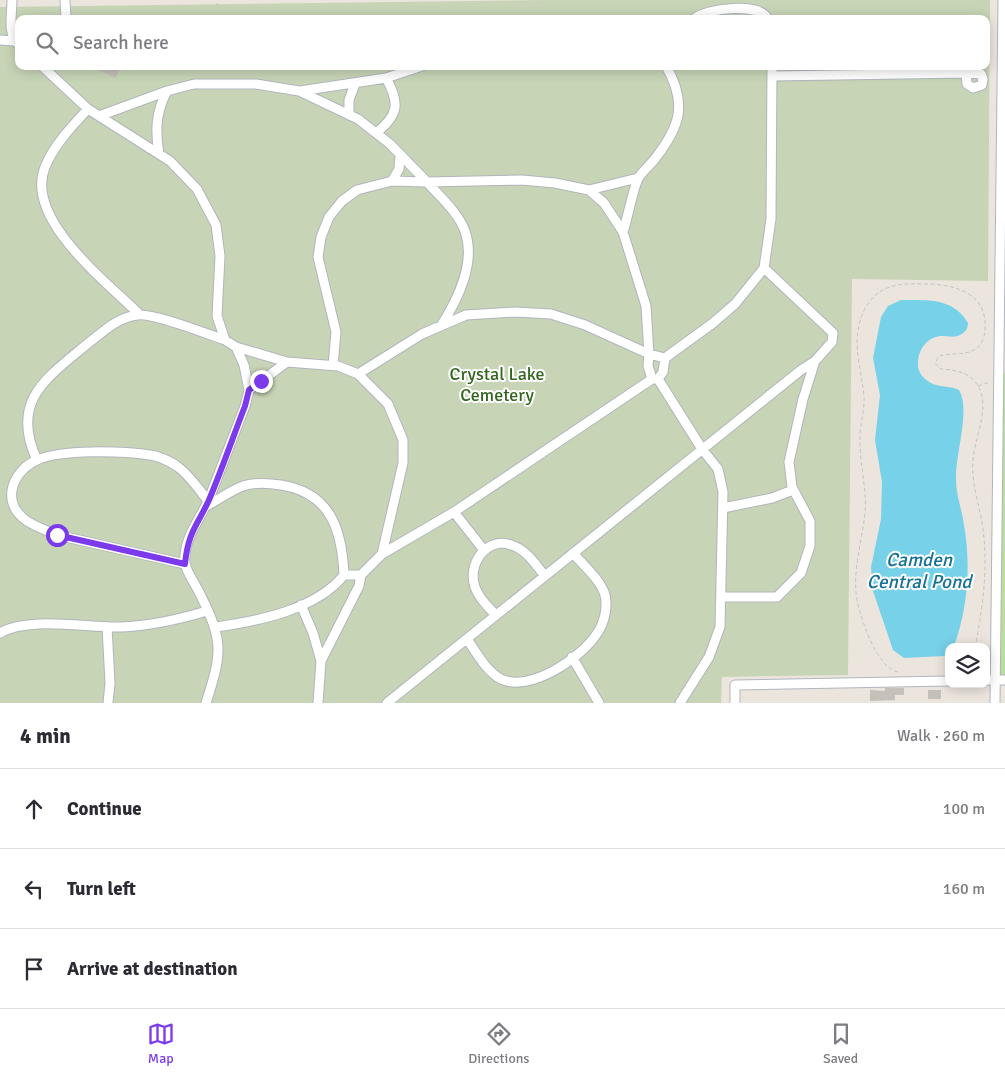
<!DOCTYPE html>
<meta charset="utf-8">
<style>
body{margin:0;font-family:Signika,sans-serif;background:#f7f7f7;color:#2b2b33}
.controls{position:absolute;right:15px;bottom:15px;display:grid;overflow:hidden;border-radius:10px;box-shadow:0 2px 12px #0003}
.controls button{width:45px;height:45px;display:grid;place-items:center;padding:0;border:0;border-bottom:1px solid #e1e1e2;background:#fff;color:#2b2b33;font:25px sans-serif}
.stop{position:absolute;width:15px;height:15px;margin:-11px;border:4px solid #7c3aed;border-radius:50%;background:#fff}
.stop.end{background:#7c3aed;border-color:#fff;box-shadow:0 1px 5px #0008}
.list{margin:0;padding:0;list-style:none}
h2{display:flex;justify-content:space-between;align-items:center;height:65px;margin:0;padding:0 20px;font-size:21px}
h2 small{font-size:16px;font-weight:400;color:#7c7c81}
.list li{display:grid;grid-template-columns:32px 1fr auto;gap:15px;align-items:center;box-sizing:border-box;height:80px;padding:0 20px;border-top:1px solid #e1e1e2}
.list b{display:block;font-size:19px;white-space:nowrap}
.list em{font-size:16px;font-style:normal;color:#7c7c81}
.icon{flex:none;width:28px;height:28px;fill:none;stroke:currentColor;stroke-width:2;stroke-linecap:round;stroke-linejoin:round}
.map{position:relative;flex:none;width:1005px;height:703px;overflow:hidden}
.search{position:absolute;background:#fff;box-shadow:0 2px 12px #0003;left:15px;right:15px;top:15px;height:55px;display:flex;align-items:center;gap:12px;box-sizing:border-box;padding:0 18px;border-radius:10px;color:#7c7c81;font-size:19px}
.sheet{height:305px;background:#fff}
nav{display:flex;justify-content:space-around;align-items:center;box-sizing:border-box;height:70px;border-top:1px solid #e1e1e2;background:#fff;font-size:14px;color:#7c7c81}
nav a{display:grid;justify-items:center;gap:2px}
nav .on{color:#7c3aed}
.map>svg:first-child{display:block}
.green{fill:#b8df9e}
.cemetery{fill:#c7d5b6;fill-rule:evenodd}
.water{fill:#77d1e8}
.building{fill:#c5c0b9}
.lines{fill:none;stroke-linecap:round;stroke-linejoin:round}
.minor-casing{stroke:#b1b5be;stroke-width:11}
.path{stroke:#c4c4c4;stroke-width:1;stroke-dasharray:4 2.5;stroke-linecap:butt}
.minor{stroke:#fff;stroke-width:9}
.route{stroke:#7c3aed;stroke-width:6}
.labels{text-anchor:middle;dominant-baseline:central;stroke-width:4;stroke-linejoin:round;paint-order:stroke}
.park-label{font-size:18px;fill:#32651e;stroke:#fff}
.water-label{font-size:19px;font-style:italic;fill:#157195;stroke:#fff}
</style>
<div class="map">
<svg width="1005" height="703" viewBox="0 0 1005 703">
<rect width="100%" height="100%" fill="#ece5de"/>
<!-- green -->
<path class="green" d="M999 373H1005V680H995Z"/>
<!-- cemetery -->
<path class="cemetery" d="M549 0H990L988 281 852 279 848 675 722 677 721 703H0V7ZM19 19H986V66H19Z"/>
<!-- water -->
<path class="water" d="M901 300C927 300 953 297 968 323 968 328 966 332 960 335 954 338 948 336 941 336 927 337 918 350 918 363 917 372 924 380 933 384 941 387 951 386 959 390 971 410 955 454 956 480 956 495 962 510 964 525 971 565 968 608 954 646L949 647V651L944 656 904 658 893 650 873 591 871 567 881 519 882 482 875 440 880 395 873 358 881 317 888 306Z"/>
<!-- building -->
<path class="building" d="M89 66H121L116 78Z
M885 688H904V695H895V700L870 701V690L885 691Z
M928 690H941V699H928Z"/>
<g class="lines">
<defs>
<path id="minor" d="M12 0C12 14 7 35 19 45
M65 0 66 19
M694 19C707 8 759 2 768 19
M0 40 14 41
M42 66 88 109 170 161 197 189 216 225 220 256 217 316 225 340 236 347 244 365 249 390 245 406C233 437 221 468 209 499 200 520 183 538 185 563 186 572 196 585 200 594 224 642 222 653 206 703
M772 76 966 73 981 74 983 79 982 85 973 88 967 84 966 73
M300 91 386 78 422 66
M88 109C72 126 54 145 45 167 24 219 107 282 139 314
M349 115V100L355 84
M99 116 167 91 194 84H256L299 91 358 119 390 144 427 182 522 180 555 183 589 190 604 203 623 232 646 306 649 354 585 325 551 314 515 312 466 315 422 334 358 374
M376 133C399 115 400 103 386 78
M159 154C155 130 156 112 167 91
M392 181 399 169 400 155
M589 190 638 178
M623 232C627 221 634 184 639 177 643 171 649 166 654 160 680 127 688 104 666 66
M764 268 833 333 832 342 815 361
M236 347 287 362 338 366 358 374 388 404 403 440V463L382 554
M333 365 336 332 318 257 321 237 329 217 342 201 357 190 392 181 427 182C440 197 458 212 465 231 476 263 458 299 441 326
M652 379H658L663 372 665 358 713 323 735 304 764 268 771 219 772 66
M658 379 702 449 718 469 723 492 720 627 709 657 680 703
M249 390 287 362
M37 460C10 402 45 379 86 345 102 333 117 317 138 315 154 313 207 334 225 340
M206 506C217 501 231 490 243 486 255 482 268 483 281 485 331 493 342 530 344 575 316 610 258 621 216 627
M723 508 772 498 793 490
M454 512 483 549
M185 564 57 535C46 530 32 526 23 518 1 499 14 470 37 460 62 449 122 451 150 455 158 456 172 462 178 467 190 476 199 489 208 501
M344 575H361L382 554 454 512 652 379 648 366 649 354 665 358
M301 605 313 633 321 661
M496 615C488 607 479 598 475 587 467 565 486 536 511 545 526 549 536 565 545 576
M107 627 110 683 108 703
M0 633C29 616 87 628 121 627 150 626 180 619 207 611
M467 639C476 652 486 671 501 679 530 693 583 657 598 632 604 623 608 607 605 595 601 580 583 565 573 553
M572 657 599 703
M986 680H1005
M318 703 321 661 359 586 361 575
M387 703 801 370 815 361 803 399 789 462 792 487 810 521V546L801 573 777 597H722
M735 703V685L949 681
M995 703 1003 0"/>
</defs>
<!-- minor casing -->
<use href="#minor" class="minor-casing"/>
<!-- path -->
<path class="path" d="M217 3V5H220
M978 386 990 382
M898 672C877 668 861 620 857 600 852 571 862 542 865 513 867 489 860 466 860 442 859 426 865 412 864 396 861 366 849 337 866 307 879 284 901 283 925 284 954 284 988 293 985 329 983 360 958 351 939 356L935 363 941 369C955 370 970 372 978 386 991 408 974 438 973 461 971 484 980 506 983 529 988 567 983 609 975 647"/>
<!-- minor -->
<use href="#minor" class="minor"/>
</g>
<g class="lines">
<!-- route -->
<path class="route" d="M57 535 185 564C188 532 197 526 209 500 222 469 233 437 245 406L249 390 261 381"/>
</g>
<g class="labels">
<!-- park labels -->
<g class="park-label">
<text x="497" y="374">Crystal Lake<tspan x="497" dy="21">Cemetery</tspan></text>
</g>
<!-- water labels -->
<g class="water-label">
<text x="919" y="560">Camden<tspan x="919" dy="22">Central Pond</tspan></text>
</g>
</g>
</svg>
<div class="controls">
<button><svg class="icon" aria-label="layers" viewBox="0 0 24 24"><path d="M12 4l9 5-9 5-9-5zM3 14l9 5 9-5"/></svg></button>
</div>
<div class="stop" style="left:57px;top:535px"></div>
<div class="stop end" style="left:261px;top:381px"></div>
<div class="search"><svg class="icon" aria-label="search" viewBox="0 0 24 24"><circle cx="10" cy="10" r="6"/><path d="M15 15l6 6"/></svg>Search here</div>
</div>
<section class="sheet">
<h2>4 min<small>Walk · 260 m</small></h2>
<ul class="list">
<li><svg class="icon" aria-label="ahead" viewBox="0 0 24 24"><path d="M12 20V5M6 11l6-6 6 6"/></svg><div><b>Continue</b></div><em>100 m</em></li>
<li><svg class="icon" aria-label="left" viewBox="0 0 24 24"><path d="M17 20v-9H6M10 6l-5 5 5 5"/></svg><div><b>Turn left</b></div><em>160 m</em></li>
<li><svg class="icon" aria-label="arrive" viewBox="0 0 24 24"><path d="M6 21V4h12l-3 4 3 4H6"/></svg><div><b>Arrive at destination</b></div></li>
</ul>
</section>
<nav>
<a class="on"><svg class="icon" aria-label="map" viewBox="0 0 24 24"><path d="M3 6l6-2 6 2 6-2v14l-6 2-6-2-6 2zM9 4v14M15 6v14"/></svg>Map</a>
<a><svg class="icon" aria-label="directions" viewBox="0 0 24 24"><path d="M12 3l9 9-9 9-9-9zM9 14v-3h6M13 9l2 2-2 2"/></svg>Directions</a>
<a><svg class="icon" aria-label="saved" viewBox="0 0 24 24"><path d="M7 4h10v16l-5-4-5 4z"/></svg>Saved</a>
</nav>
